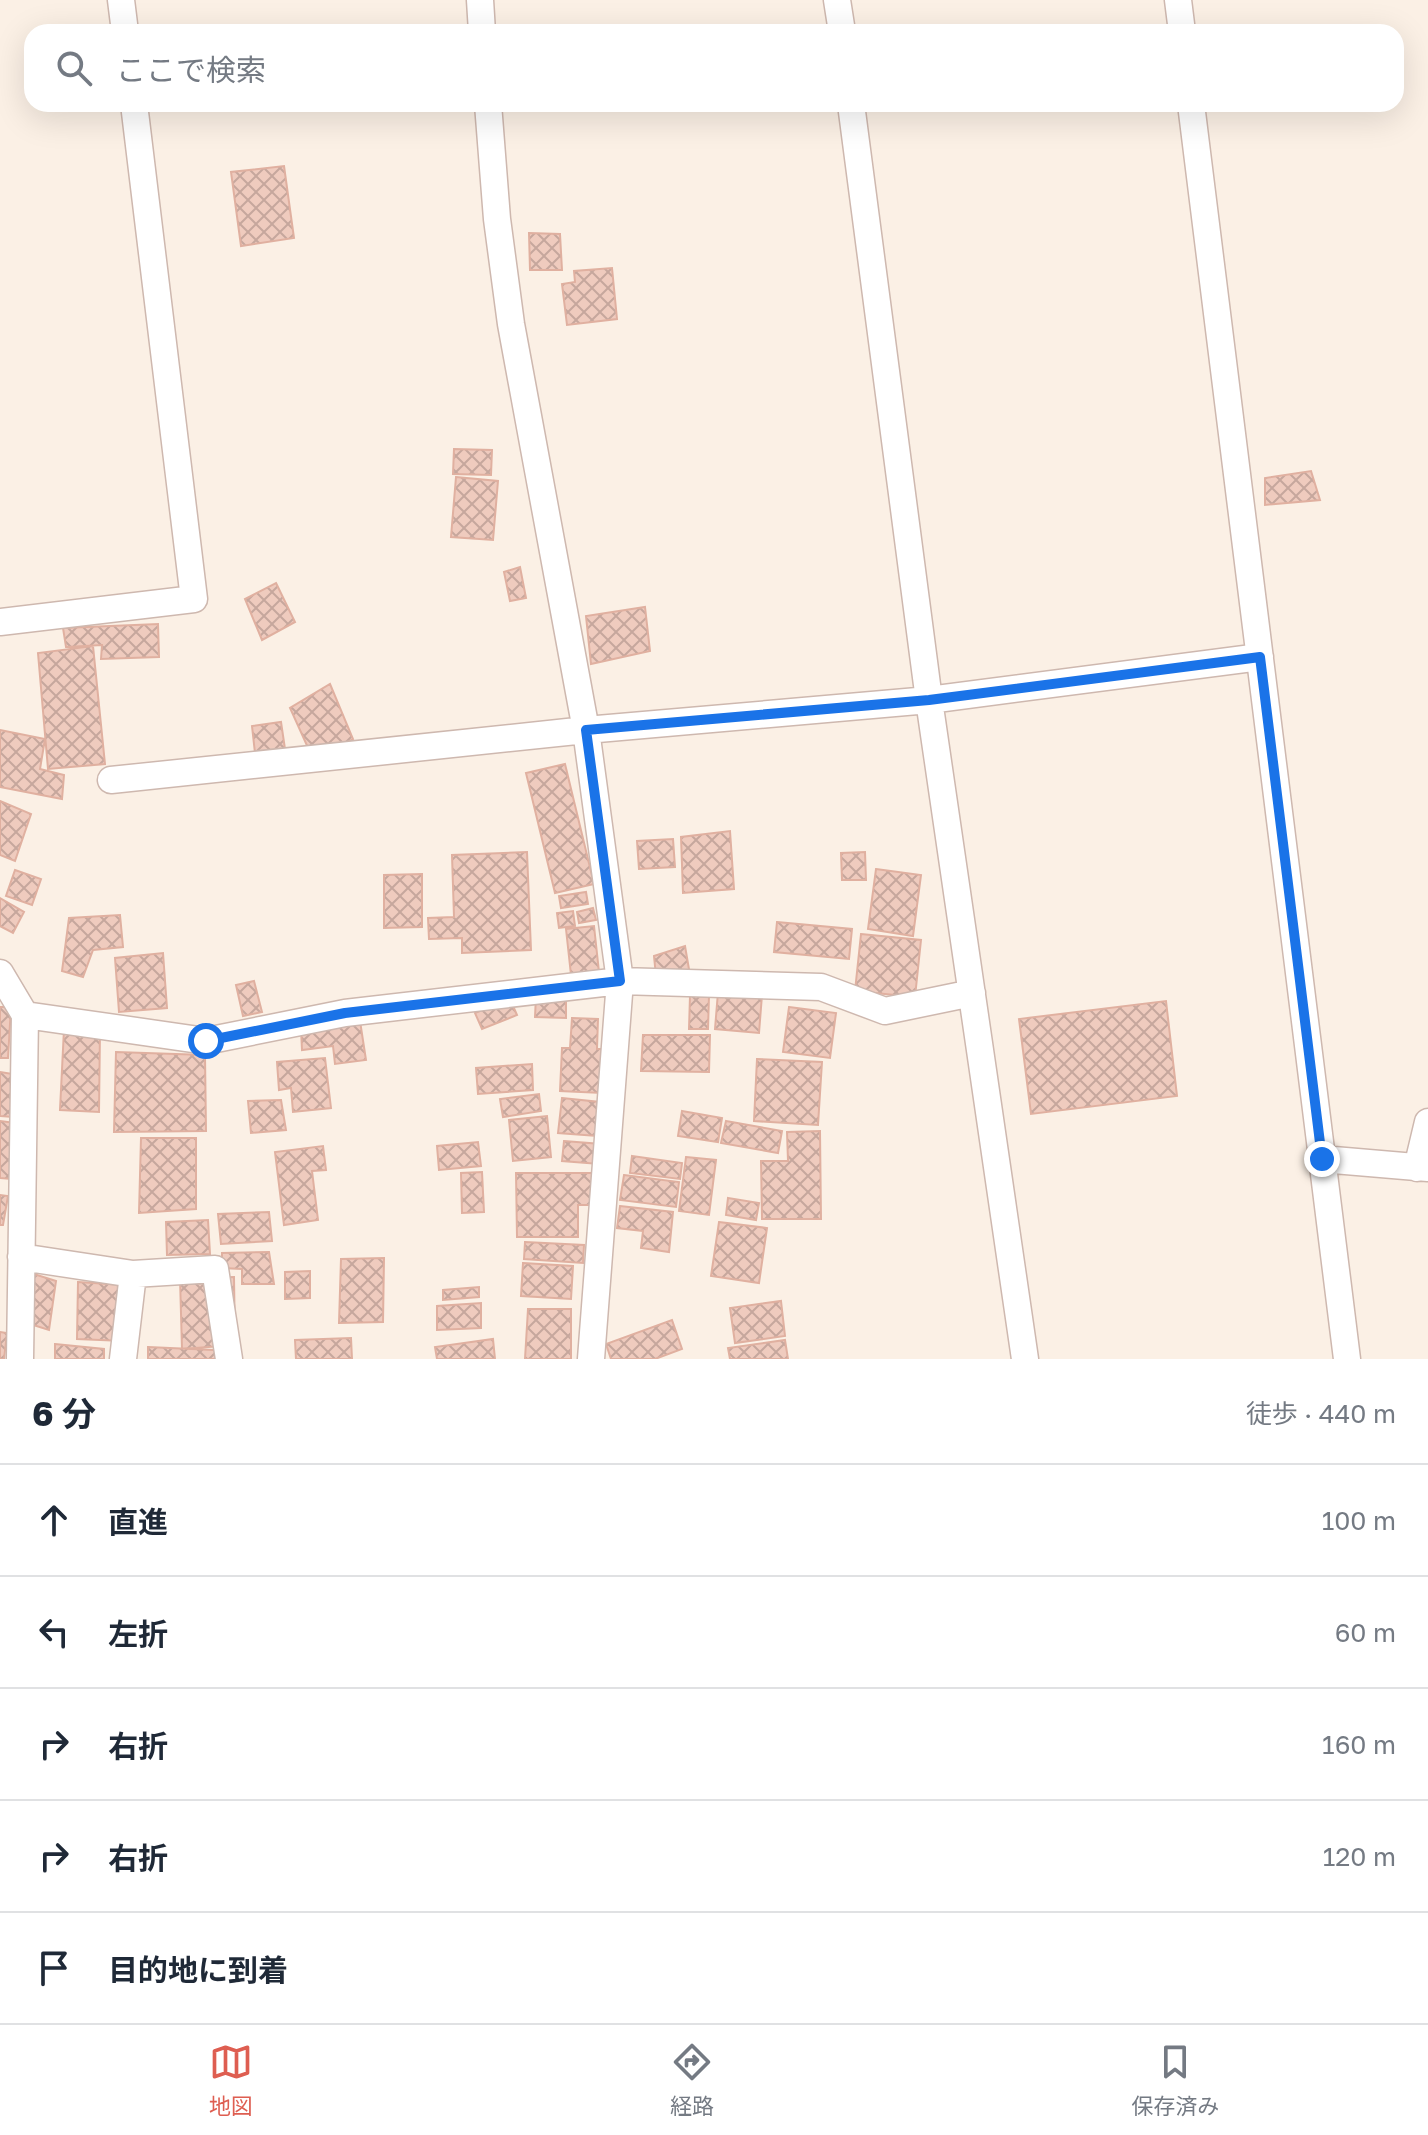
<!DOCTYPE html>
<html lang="ja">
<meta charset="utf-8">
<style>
body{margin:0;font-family:"Golos Text","Noto Sans JP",sans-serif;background:#f6f6f7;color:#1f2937}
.stop{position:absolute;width:24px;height:24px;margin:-18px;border:6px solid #1a73e8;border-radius:50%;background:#fff}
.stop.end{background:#1a73e8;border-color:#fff;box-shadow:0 2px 8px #0008}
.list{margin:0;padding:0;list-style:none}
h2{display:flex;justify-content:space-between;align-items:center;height:104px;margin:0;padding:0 32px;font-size:34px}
h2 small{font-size:26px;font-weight:400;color:#747a83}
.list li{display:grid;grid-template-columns:52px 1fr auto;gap:24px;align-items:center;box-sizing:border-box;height:112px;padding:0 32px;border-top:2px solid #e0e1e3}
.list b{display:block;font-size:30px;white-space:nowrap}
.list em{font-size:26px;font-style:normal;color:#747a83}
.icon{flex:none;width:44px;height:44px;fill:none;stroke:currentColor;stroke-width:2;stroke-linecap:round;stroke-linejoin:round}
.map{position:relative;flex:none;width:1428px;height:1359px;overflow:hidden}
.search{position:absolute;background:#fff;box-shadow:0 8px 32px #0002;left:24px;right:24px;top:24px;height:88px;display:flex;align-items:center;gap:20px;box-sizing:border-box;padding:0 28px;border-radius:24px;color:#747a83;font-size:30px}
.sheet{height:664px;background:#fff}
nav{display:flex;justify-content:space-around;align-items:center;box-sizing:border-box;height:112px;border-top:2px solid #e0e1e3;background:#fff;font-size:22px;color:#747a83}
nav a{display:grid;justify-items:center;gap:4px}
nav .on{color:#de5e51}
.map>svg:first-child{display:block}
.building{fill:url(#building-cross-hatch);stroke:#e0b0a0;stroke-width:2}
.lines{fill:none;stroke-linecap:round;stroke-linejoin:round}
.minor-casing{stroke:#ceb8af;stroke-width:29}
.minor{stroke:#fff;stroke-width:26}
.route{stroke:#1a73e8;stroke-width:10}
</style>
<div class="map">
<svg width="1428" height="1359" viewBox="0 0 1428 1359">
<defs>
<pattern id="building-cross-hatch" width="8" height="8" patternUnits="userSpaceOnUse" patternTransform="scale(2)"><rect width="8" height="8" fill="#efcbbe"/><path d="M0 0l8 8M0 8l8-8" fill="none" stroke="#c6a79d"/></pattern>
</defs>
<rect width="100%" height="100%" fill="#fbf0e5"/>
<!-- building -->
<path class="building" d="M284 166 294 238 241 246 231 172Z
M529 233 560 234 562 270H530Z
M612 268 617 319 567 325 562 284 575 282 574 271Z
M454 449 492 450 491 475 453 474Z
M1311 471 1320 500 1265 505V478Z
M456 477 498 481 493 540 451 537Z
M520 567 526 598 510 601 504 572Z
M276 583 295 622 262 640 245 599Z
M645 607 650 651 591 664 586 616Z
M158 624 159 657 101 659 102 645 66 647 63 628Z
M93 646 105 764 48 769 38 653Z
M330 684 353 739 314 761 290 708Z
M281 722 285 749 255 753 252 726Z
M0 730 45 739 40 769 64 775 62 799 0 787Z
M565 764 594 884 555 893 526 773Z
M0 801 31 814 15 861 0 855Z
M730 831 734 889 683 893 681 837Z
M673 839 675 867 639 869 637 841Z
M527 852 531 950 462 953V938L429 939 428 918 454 917 452 855Z
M865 852 866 880H842L841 853Z
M876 869 921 875 913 936 868 929Z
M15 870 41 879 32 905 6 896Z
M422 874V927L384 928V875Z
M586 892 588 904 561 908 559 896Z
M0 898 24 912 13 933 0 926Z
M593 908 596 920 579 923 577 912Z
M573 911 575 926 559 928 557 913Z
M120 915 123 947 93 950 83 977 62 971 69 918Z
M777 922 852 929 849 959 774 952Z
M594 926 599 972 571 975 566 929Z
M861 934 921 940 915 997 855 991Z
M685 946 691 981 657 986 654 956Z
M163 953 167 1008 119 1012 115 958Z
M254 981 262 1012 243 1016 236 985Z
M718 992 762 995 759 1033 715 1029Z
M536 996 566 997V1018L535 1017Z
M690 996H709L708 1029H689Z
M510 999 517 1015 482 1029 475 1013Z
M1166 1001 1177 1096 1031 1114 1019 1019Z
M0 1007H11L8 1058H0Z
M789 1007 836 1013 830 1058 783 1052Z
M572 1018 598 1019 597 1049H604L602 1093 560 1091 562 1048H570Z
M360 1021 366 1060 335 1064 333 1046 302 1050 301 1029Z
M64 1029 100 1030 99 1112 60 1110Z
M643 1035H710L709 1072 641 1071Z
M116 1052 205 1055 206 1131 114 1132Z
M325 1058 331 1108 293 1112 291 1088 279 1090 277 1062Z
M757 1059 822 1062 818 1125 754 1121Z
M532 1064 533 1090 478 1094 476 1068Z
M0 1072 19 1075 13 1117 0 1116Z
M539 1094 541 1111 503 1117 500 1099Z
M562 1098 600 1102 597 1136 558 1133Z
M281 1100 286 1130 251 1133 248 1101Z
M682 1111 722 1118 718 1142 678 1136Z
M547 1116 551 1157 513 1161 509 1120Z
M0 1121 16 1123 11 1179 0 1178Z
M726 1121 782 1131 778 1153 721 1143Z
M820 1131 821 1219H762L761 1161H788L787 1132Z
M141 1138H196V1209L139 1213Z
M564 1141 601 1144 599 1164 562 1161Z
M478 1142 481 1166 439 1170 437 1146Z
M323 1146 326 1170 312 1171 318 1220 284 1225 275 1152Z
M632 1156 682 1163 680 1179 630 1173Z
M686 1157 716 1160 709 1215 679 1211Z
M482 1172 484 1212 462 1213 461 1173Z
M516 1173H592V1205H578V1237H517Z
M624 1175 679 1182 676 1207 620 1200Z
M0 1195 8 1196 3 1225H0Z
M728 1198 759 1203 756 1220 726 1215Z
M620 1206 673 1212 669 1252 641 1248 643 1231 617 1228Z
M269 1212 272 1241 221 1244 218 1214Z
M208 1220 210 1254 167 1255 166 1222Z
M719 1222 767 1228 759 1283 711 1276Z
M525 1242 584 1245 583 1263 524 1259Z
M269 1252 274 1284H242V1269L222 1268V1253Z
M384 1258 383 1322 339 1323 341 1259Z
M523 1263 573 1266 571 1299 521 1296Z
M18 1269 56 1281 49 1330 11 1318Z
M310 1271V1298L285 1299V1272Z
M234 1277 235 1345 182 1349 180 1278Z
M78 1282 124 1285 123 1341 77 1339Z
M479 1287V1297L443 1300V1290Z
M781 1301 785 1336 735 1343 730 1308Z
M481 1303V1328L437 1330V1306Z
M528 1309H571V1359H525Z
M672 1320 682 1349 655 1359H611L606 1344Z
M0 1332 7 1333 4 1359H0Z
M351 1338 352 1359H296L295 1340Z
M493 1339 495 1359H437L435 1347Z
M785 1340 788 1359H730L728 1348Z
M55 1344 104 1349V1359H55Z
M148 1347 235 1351V1359H148Z"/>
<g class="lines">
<defs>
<path id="minor" d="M121 0 125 32
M480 0 482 32
M837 0 842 32
M1178 0 1182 32
M488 104 497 219 511 324 586 730 620 981 591 1359
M851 104 929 700 1025 1359
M1191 104 1347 1359
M0 622 194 599 134 104
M111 780 586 730 929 700 1260 657
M0 973 25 1015 20 1359
M25 1015 206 1041 345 1013 620 981 821 987 885 1011 972 993
M1322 1159 1428 1168
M1417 1168 1428 1122
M21 1257 133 1274 123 1359
M133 1274 215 1269 229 1359"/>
</defs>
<!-- minor casing -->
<use href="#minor" class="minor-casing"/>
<!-- minor -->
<use href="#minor" class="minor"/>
</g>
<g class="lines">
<!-- route -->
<path class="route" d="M206 1041 345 1013 620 981 586 730 929 700 1260 657 1322 1159"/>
</g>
</svg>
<div class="stop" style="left:206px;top:1041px"></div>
<div class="stop end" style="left:1322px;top:1159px"></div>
<div class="search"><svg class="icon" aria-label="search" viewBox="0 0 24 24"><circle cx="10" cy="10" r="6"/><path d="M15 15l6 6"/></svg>ここで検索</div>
</div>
<section class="sheet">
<h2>6 分<small>徒歩 · 440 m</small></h2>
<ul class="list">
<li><svg class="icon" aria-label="ahead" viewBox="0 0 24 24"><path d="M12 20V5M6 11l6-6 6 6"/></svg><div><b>直進</b></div><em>100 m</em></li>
<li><svg class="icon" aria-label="left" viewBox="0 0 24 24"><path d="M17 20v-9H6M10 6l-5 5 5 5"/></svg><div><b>左折</b></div><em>60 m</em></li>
<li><svg class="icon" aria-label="right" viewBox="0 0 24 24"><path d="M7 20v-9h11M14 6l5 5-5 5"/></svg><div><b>右折</b></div><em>160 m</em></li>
<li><svg class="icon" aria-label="right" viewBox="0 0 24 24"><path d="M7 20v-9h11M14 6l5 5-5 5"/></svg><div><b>右折</b></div><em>120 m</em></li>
<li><svg class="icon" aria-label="arrive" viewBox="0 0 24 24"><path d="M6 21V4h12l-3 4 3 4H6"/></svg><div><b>目的地に到着</b></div></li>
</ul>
</section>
<nav>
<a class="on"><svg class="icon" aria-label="map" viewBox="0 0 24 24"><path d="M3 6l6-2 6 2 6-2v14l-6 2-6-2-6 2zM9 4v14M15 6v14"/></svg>地図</a>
<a><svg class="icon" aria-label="directions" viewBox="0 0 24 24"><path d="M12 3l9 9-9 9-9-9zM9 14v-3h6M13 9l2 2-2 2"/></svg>経路</a>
<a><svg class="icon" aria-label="saved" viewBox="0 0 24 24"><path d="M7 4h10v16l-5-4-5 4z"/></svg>保存済み</a>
</nav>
